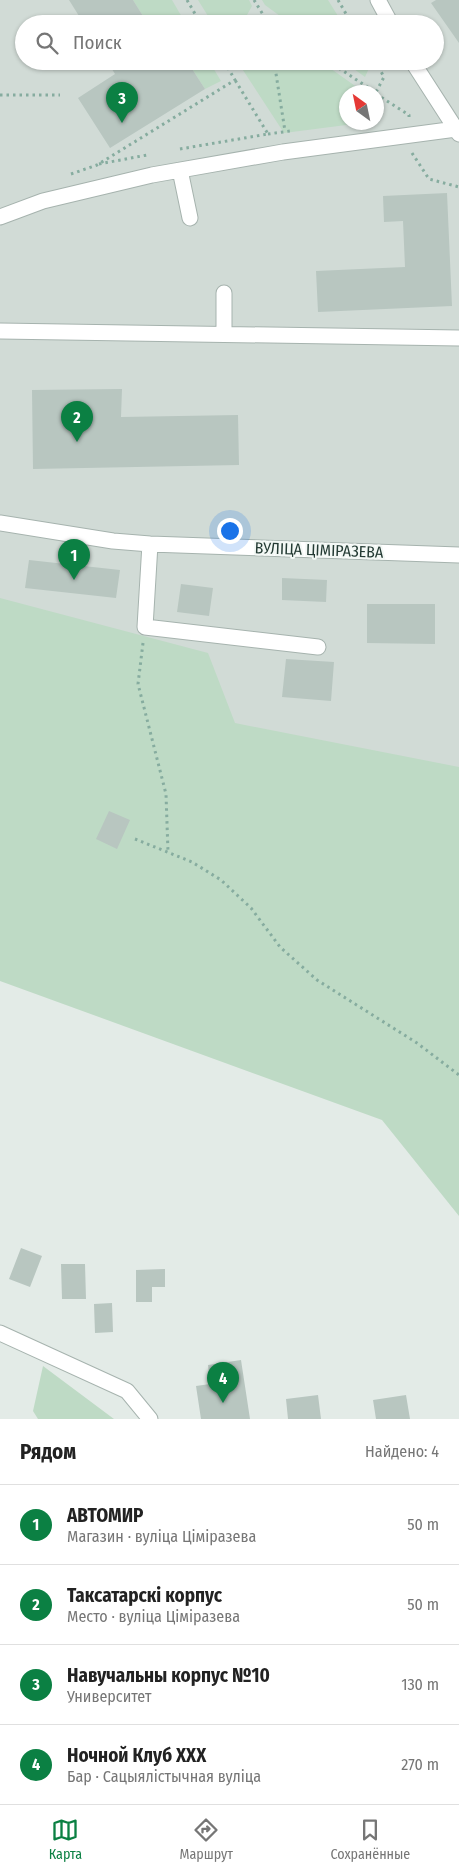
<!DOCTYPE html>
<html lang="ru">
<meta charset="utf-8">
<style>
body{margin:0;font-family:"Fira Sans Condensed",sans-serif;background:#f2f2f2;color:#222}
.compass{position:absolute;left:339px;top:85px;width:45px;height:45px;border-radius:50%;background:#fff;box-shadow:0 1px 4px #0004;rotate:327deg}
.you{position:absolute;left:229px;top:530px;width:18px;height:18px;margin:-12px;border:4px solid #fff;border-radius:50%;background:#1a73e8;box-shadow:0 0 0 8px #1a73e833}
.badge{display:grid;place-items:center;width:32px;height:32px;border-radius:50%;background:#0b8043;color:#fff;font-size:16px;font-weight:700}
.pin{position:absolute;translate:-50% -41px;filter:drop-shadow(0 1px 2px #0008)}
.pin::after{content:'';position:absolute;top:26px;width:18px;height:15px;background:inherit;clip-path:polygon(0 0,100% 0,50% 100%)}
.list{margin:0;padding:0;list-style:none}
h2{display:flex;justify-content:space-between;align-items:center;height:65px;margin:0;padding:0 20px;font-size:21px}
h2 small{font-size:16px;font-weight:400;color:#767676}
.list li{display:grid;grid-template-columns:32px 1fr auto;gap:15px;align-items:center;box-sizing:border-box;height:80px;padding:0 20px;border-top:1px solid #e0e0e0}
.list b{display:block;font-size:19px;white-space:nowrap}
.list p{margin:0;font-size:16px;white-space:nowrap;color:#767676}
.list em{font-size:16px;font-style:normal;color:#767676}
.icon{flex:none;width:28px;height:28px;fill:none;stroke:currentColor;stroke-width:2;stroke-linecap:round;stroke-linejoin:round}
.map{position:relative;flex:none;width:459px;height:1419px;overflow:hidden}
.search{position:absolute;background:#fff;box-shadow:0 1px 4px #0004;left:15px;right:15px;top:15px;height:55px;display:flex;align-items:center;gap:12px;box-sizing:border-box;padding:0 18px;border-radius:28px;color:#767676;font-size:19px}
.sheet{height:385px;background:#fff}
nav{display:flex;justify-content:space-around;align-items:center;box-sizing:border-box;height:70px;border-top:1px solid #e0e0e0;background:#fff;font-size:14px;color:#767676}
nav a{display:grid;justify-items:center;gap:2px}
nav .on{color:#0b8043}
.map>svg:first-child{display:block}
.built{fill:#d1dbd6;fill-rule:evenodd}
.green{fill:#bedac5}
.building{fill:#b8c6c0}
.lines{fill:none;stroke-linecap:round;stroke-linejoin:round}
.minor-casing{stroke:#a6b3ae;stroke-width:17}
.path{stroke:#86ac9f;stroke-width:3;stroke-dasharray:2.5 4;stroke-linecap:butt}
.minor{stroke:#fff;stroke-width:15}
.labels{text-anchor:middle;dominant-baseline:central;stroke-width:4;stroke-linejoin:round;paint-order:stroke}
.street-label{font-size:16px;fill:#243b34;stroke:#f3f8f5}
</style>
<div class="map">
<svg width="459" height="1419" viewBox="0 0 459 1419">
<rect width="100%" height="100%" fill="#e3ebe7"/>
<!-- built -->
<path class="built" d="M0 0H459V829L0 743ZM24 24H435V61H24ZM346 92H376V122H346Z"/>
<!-- green -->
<path class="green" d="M133 0H172L186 24H148Z
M198 0H249L252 6 247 15V24H213Z
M262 0H328L343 24H291L265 5Z
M187 61H209L221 81 205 89Z
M237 61H320L358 88 356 92H346V122L354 124 284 133Z
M343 61H367L370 66 365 77Z
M0 598 208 653 235 723 459 767V1216L382 1120 0 981Z
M43 1366 114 1419H38L33 1411Z"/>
<!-- building -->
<path class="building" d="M69 0H133L148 24H84Z
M436 0H459V43L431 3Z
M107 61H187L205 89 110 148 78 98 115 74Z
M447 193 452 306 318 312 316 271 405 267 403 221 384 222 383 196Z
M122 389 121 417 238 415 239 465 33 469 32 390Z
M29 560 120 570 116 598 25 588Z
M282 578 327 580 326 602 282 600Z
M181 584 213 588 209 616 177 612Z
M367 604H435V644L367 643Z
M286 659 334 662 331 701 282 697Z
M109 811 130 820 117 849 96 839Z
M21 1248 42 1256 30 1287 9 1279Z
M61 1264H85L86 1299H62Z
M165 1269V1287H152V1302H136V1270Z
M112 1303 113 1332 95 1333 94 1304Z
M241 1360 250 1419H201L196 1386 210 1384 208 1365Z
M318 1395 321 1419H288L286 1399Z
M406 1395 410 1419H376L373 1400Z"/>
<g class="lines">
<defs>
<path id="minor" d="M378 0 391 24
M412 61 459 134
M180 170 190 218
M0 217 43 201 152 175 283 152 456 129
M224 293V334
M0 331 459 338
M0 523 113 541 150 544 459 555
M150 544 145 627 318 647
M0 1333 127 1391 150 1419"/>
</defs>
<!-- minor casing -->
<use href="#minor" class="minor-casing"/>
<!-- path -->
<path class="path" d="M187 0 201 24
M254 0 267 21 271 24
M338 0 352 24
M274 61 285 131
M328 61 375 92
M375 61 384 77 376 92
M376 94 409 115V117
M0 95H60
M268 134 290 131
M180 149 268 134 235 80
M412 153 429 179 459 187
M99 164 147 155
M71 174 97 165 235 80 224 61
M143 643 138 684 166 794 168 852
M135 839 192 862 221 880 251 908 280 947 317 980 417 1043 459 1075"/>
<!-- minor -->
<use href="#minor" class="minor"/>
</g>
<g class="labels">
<!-- street labels -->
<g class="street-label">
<text transform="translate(319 550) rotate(2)">ВУЛІЦА ЦІМІРАЗЕВА</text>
</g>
</g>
</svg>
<svg class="compass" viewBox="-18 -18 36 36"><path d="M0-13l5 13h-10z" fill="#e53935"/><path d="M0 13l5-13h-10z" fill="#767676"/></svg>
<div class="you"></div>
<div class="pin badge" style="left:74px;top:580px">1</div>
<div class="pin badge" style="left:77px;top:442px">2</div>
<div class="pin badge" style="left:122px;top:123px">3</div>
<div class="pin badge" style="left:223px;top:1403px">4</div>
<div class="search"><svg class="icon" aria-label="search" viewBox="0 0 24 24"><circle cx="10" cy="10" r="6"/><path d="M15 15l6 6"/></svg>Поиск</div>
</div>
<section class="sheet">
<h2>Рядом<small>Найдено: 4</small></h2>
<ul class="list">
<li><span class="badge">1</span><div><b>АВТОМИР</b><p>Магазин · вуліца Ціміразева</p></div><em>50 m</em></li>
<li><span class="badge">2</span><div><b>Таксатарскі корпус</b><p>Место · вуліца Ціміразева</p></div><em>50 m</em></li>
<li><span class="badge">3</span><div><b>Навучальны корпус №10</b><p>Университет</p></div><em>130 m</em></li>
<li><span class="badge">4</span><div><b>Ночной Клуб ХХХ</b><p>Бар · Сацыялістычная вуліца</p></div><em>270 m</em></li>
</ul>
</section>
<nav>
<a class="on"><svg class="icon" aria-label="map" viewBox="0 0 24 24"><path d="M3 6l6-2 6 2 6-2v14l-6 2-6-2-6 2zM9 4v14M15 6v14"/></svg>Карта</a>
<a><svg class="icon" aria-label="directions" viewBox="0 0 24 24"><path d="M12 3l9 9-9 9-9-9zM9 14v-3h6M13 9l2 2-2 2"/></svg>Маршрут</a>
<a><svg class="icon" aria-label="saved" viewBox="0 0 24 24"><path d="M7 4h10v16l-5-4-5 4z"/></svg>Сохранённые</a>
</nav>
